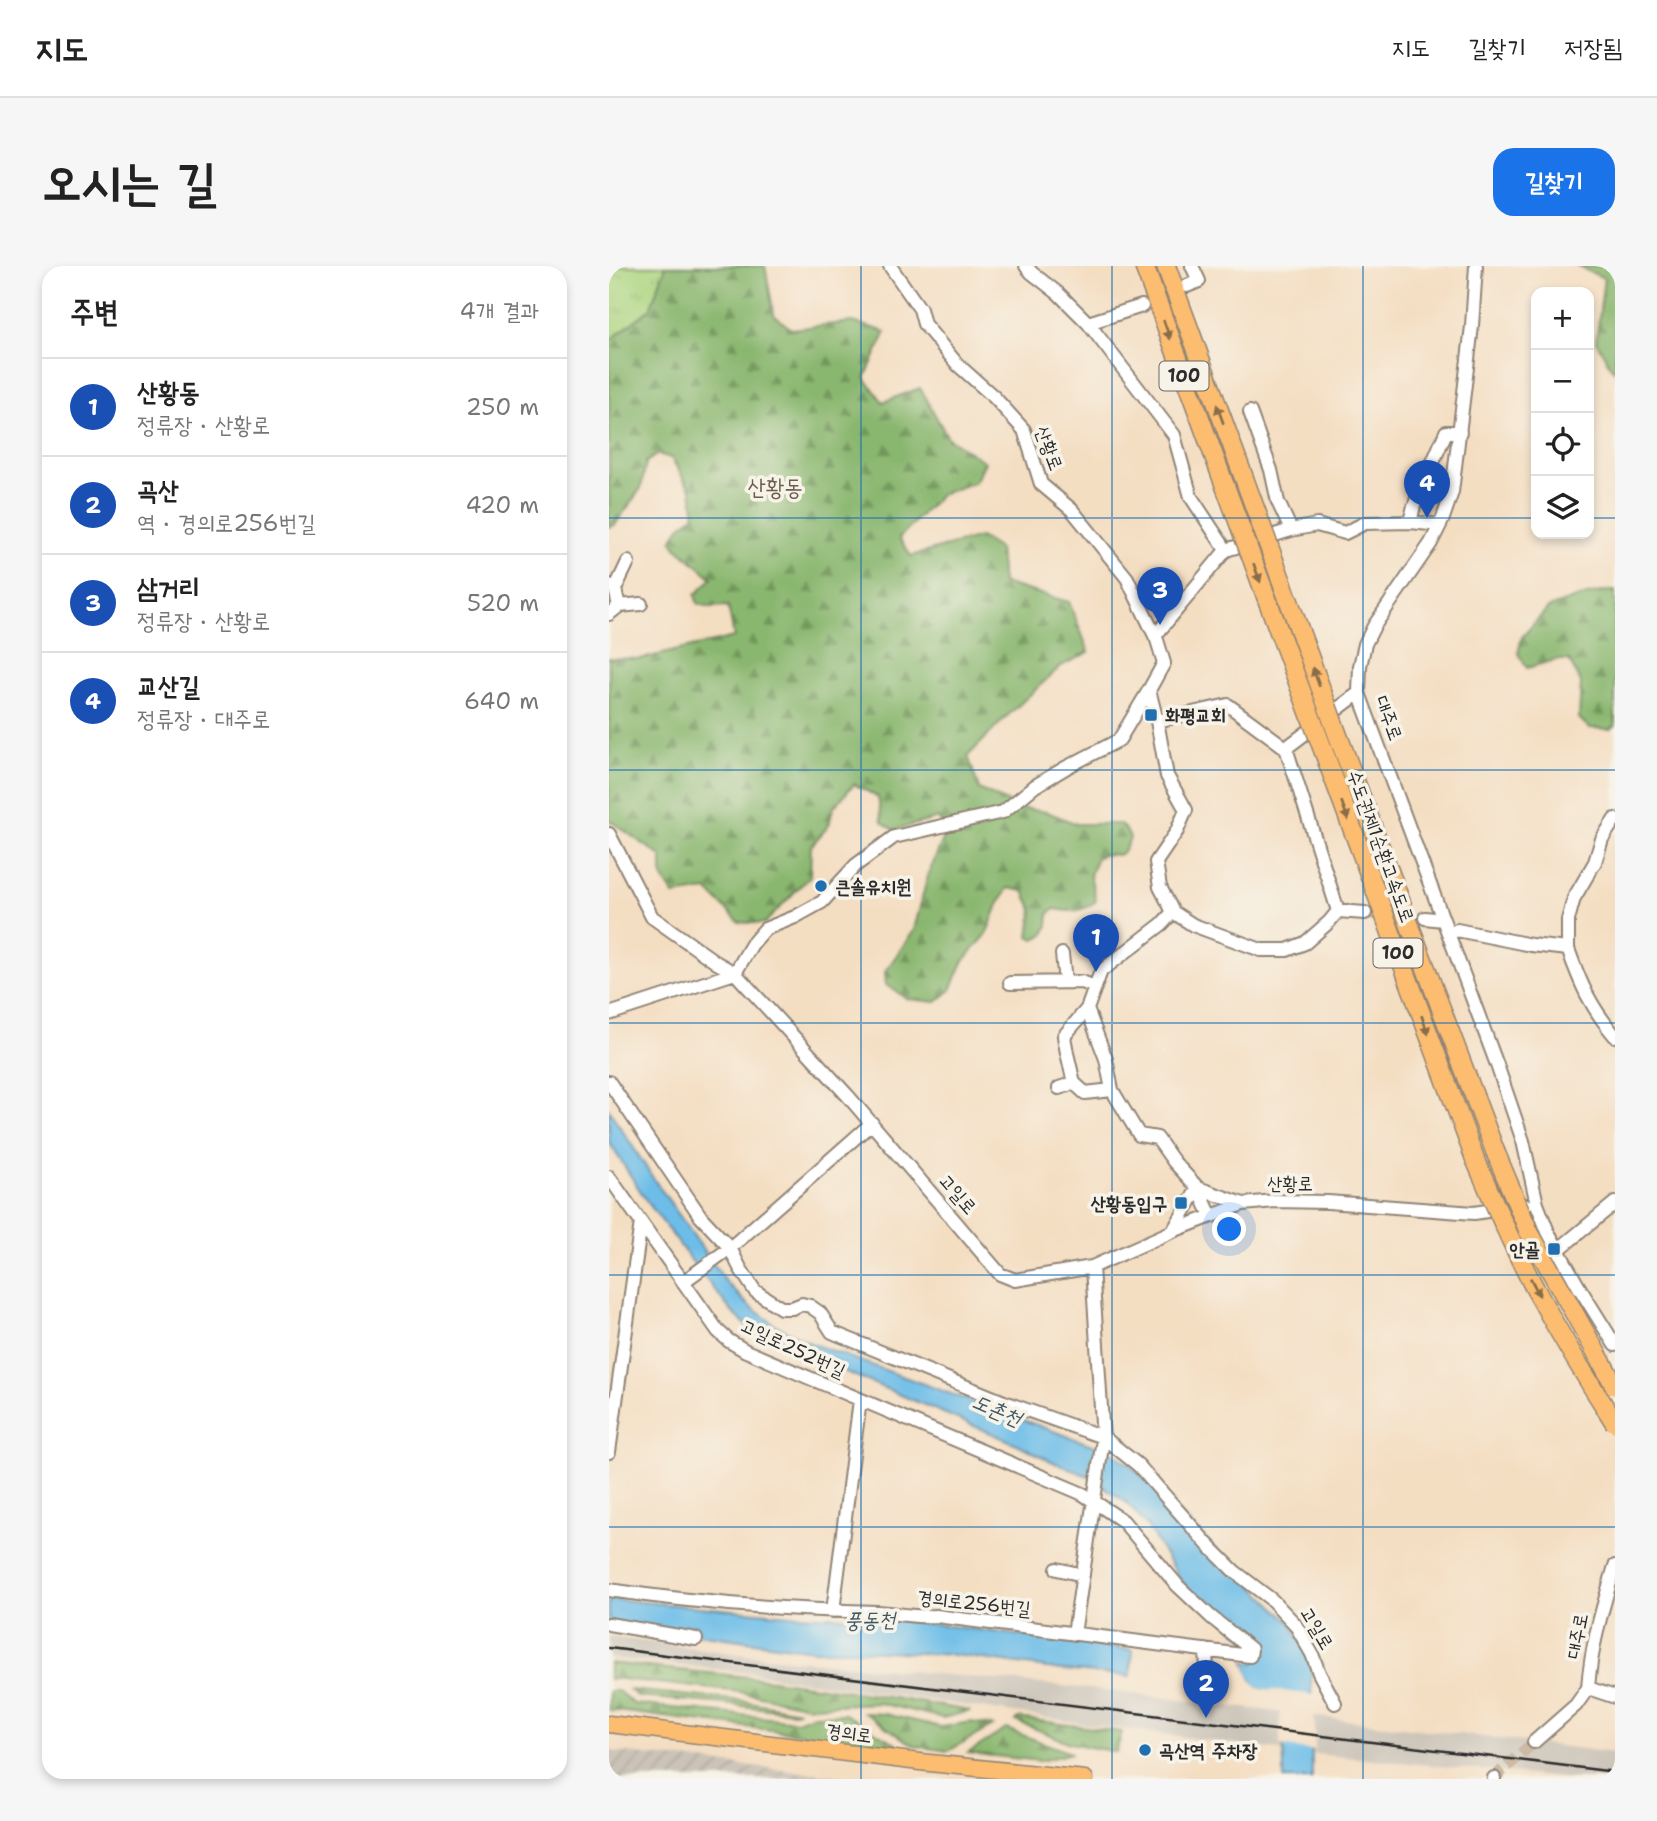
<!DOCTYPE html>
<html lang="ko">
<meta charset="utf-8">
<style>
body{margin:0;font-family:"Shantell Sans","Poor Story",sans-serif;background:#f6f6f6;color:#222}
.controls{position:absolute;right:21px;top:21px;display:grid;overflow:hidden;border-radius:14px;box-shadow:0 4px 10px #0003}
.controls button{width:63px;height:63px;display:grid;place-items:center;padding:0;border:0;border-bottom:2px solid #e0e0e0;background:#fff;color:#222;font:35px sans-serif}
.you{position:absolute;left:621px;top:964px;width:24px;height:24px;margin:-18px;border:5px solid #fff;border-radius:50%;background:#1a73e8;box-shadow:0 0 0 10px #1a73e833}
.badge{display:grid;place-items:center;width:46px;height:46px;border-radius:50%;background:#1a73e8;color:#fff;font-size:23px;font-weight:700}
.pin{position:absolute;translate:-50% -58px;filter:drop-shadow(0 2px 4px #0008)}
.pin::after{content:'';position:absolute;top:37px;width:24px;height:21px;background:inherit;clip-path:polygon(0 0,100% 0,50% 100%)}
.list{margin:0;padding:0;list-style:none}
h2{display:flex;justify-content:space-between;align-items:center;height:91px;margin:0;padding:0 28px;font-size:30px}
h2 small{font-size:23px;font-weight:400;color:#767676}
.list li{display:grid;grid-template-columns:46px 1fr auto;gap:21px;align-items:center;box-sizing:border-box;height:98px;padding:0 28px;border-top:2px solid #e0e0e0}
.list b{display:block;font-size:26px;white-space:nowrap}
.list p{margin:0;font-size:23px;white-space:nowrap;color:#767676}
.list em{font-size:23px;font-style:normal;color:#767676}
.icon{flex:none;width:38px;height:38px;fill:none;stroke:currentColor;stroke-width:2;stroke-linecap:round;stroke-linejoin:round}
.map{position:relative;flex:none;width:1006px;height:1513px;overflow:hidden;border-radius:21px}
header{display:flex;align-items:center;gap:42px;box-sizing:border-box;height:98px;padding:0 35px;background:#fff;border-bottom:2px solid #e0e0e0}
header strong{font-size:33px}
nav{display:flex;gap:38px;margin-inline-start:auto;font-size:24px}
.intro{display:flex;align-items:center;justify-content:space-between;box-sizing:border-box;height:168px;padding:0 42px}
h1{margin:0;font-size:49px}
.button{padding:18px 32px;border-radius:21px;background:#1a73e8;color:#fff;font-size:24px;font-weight:700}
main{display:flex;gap:42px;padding:0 42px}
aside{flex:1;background:#fff;border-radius:21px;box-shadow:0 4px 10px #0003}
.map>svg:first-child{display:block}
.industrial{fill:url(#industrial-furrows)}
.railway{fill:#cbc3b8}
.grass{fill:url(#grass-tufts);stroke:#6c8056;stroke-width:2}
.forest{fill:url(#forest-firs);stroke:#5a714d;stroke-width:2}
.water{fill:#6dbde8;stroke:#4c748a;stroke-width:2}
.pier{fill:#f4dec2}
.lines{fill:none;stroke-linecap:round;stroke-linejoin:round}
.minor-tunnel{stroke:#ccbaa4;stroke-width:12;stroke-dasharray:12 6;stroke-linecap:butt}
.minor-casing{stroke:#908476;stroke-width:16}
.major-casing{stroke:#908476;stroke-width:19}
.highway-casing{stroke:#908476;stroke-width:21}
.minor{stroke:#fff;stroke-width:12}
.major{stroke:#fcbd6f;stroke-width:16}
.highway{stroke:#fcbd6f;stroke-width:18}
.rail{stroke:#2b2b2b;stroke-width:2.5}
.highway-bridge-casing{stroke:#908476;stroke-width:21;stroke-linecap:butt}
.highway-bridge{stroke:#fcbd6f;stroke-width:18}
.oneway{fill:#896d4a}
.grid{fill:none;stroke:#1f6fb2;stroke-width:2;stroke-opacity:0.55}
.poi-dot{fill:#1f6fb2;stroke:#f7f3e8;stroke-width:2.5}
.labels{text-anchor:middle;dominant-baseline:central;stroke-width:7;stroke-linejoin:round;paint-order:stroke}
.shield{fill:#f7f3e8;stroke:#686764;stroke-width:2}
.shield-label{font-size:18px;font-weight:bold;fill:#2b2b2b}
.street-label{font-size:19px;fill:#2b2b2b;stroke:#f7f3e8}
.poi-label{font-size:19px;font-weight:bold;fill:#2b2b2b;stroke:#f7f3e8;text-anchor:start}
.water-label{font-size:21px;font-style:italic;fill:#3f5764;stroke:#f7f3e8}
.quarter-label{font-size:23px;fill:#6b5d4d;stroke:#f7f3e8}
</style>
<header>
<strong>지도</strong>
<nav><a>지도</a><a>길찾기</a><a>저장됨</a></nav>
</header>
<div class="intro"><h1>오시는 길</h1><a class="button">길찾기</a></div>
<main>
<aside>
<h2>주변<small>4개 결과</small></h2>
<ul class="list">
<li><span class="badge" style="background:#1a4fb4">1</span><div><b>산황동</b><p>정류장 · 산황로</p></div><em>250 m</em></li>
<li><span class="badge" style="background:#1a4fb4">2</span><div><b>곡산</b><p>역 · 경의로256번길</p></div><em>420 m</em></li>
<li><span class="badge" style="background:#1a4fb4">3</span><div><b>삼거리</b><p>정류장 · 산황로</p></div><em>520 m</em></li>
<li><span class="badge" style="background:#1a4fb4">4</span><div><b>교산길</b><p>정류장 · 대주로</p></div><em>640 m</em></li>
</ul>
</aside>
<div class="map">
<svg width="1006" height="1513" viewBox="0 0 1006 1513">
<defs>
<pattern id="industrial-furrows" width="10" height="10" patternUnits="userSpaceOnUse" patternTransform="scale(1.75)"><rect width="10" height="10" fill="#cbc3b8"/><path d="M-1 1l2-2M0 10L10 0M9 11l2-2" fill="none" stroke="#aea89e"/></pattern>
<pattern id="grass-tufts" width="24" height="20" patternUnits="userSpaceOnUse" patternTransform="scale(1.75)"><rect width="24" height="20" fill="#add681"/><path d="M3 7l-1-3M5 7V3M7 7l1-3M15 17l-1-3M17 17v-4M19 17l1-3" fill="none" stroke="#95b870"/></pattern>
<pattern id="forest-firs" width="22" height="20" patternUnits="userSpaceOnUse" patternTransform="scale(1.75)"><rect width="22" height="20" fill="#8ab76f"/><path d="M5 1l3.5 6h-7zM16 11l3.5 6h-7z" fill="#71955b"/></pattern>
</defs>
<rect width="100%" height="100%" fill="#f7f3e8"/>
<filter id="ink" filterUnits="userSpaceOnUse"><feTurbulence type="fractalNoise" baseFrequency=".0143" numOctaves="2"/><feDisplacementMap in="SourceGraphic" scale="14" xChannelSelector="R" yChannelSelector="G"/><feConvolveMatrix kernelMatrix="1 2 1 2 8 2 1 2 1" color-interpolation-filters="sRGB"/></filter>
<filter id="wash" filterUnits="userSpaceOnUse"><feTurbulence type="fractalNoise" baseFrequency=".00686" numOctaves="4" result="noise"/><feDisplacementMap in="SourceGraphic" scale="28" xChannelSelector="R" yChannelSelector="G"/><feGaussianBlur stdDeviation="1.57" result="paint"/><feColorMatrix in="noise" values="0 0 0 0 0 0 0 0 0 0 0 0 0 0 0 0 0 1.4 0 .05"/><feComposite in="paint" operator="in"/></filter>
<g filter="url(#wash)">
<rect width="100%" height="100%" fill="#f4dec2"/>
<!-- industrial -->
<path class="industrial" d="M0 1485 256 1513H0Z"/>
<!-- railway -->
<path class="railway" d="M0 1371 146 1390 481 1423 1006 1487V1513H964L685 1486 471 1457 144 1407 0 1392Z"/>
<!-- grass -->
<path class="grass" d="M0 0H57L41 43 0 75Z"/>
<!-- forest -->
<path class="forest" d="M57 0H156L165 49 182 63 244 56 277 66 256 112 274 136 311 122 339 172 376 196 366 216 332 228 290 272 302 290 371 271 390 283 393 317 460 336 480 386 452 400 398 450 359 490 370 523 410 542 438 546 468 558H511L517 564 521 572C509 602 507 581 488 591L481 609 487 635C472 647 463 646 445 643L440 647 439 659 435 669 425 673 420 670 424 644 415 625 399 622 389 639 377 669 354 696 342 724 327 736 299 733 277 719 276 706 305 664 319 609 335 571 330 552 285 564 273 556 269 531 245 518 224 542 220 559 202 580 201 610 155 658 130 656 98 624 65 629 53 611V591L0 554V392L32 393 125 371 119 340 102 341 89 338 86 329 103 312 67 281 63 275 71 261 86 249 82 224 62 192 49 188 37 196 32 222 6 259 0 261V75L41 43Z
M968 0H1006V105L1003 103 987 75 995 12Z
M997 325H1006V459L1002 463 980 462 970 452 972 417 960 394H946L918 402 909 387 913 371 939 342 970 331Z
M0 1397C46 1402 93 1406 139 1411 213 1420 287 1432 361 1445L334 1452 270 1437 200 1440 132 1426 12 1413H0Z
M21 1424 135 1435 190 1445 184 1446 107 1437 29 1431Z
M0 1425H9L25 1438 188 1455 203 1449 236 1448 291 1480 0 1444Z
M256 1447 276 1448 332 1461 362 1456 384 1460 339 1485 306 1480Z
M409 1452 513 1466 507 1486 461 1477 407 1455Z
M397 1463 462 1487 431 1495 359 1487Z"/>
<!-- water -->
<path class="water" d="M0 844 44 912 117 1016 138 1038 166 1059 201 1077 497 1184 509 1190 522 1200 683 1358 702 1396 703 1513H675L674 1427 647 1422 641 1412 635 1396 645 1397 651 1389 642 1378 576 1321 538 1260 517 1236 479 1210 442 1195 408 1178 180 1082 153 1070 141 1062 123 1046 82 994 37 934 0 876Z
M0 1333 182 1349 279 1352 524 1384 521 1410 453 1404 345 1389 254 1384H204L0 1356Z"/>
<!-- pier -->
<path class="pier" d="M631 1395 635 1396 641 1412 648 1422 705 1429 706 1485 671 1480V1430L645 1425 638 1413Z"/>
</g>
<g filter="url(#ink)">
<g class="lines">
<!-- minor-tunnel -->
<path class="minor-tunnel" d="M756 647 816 652
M885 1512 925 1476"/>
<defs>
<path id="minor" d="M281 0 311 43 315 58 349 99 385 131 415 164 432 218 463 244 518 312 548 374 555 397 540 424 548 455 558 510 577 544 568 565 547 596 551 621 564 646 584 659 652 684H678L696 677 720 656 729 645
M417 0 423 7 450 28 479 57 565 169 582 231 617 284
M867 0 863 60 843 226 833 255 822 277 765 360 756 378 751 400 750 427 888 799 914 875 928 938 939 966 968 1018 1006 1079
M578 20 590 15 583 0
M479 57 533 40
M641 146 662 204 669 236 682 264
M801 256 805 240 837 166H851
M0 319 6 323 10 340 0 348
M6 323 19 296
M10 340 32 338
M546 370 617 284 682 264 708 259 736 267 756 257 801 256 831 259
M548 455 619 439 677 482
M0 568 43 651 108 697 126 707 143 678 156 663 186 651 213 636 247 599 285 571 394 546 426 520 458 501 510 474 540 424
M729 645 677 482 750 427
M729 645 756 647
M564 646 553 658 492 705 478 743 497 793 503 824 530 869 548 872 565 896 589 922 602 950
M816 652 834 654
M840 668 848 664 922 679 959 683V654L965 632 986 596 993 573 1006 553
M959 683C972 719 981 740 1006 770
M453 688 456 716
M401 717 473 716 486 721
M478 743 455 770 458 787 465 817 476 827 503 824
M0 748 126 707 239 830 391 1008 406 1014 483 1001 564 965 634 938 666 935 719 936 865 947 917 939
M0 816 92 951 121 982 131 1002 146 1025 172 1042H183L193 1038 201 1040 211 1047 223 1066 230 1069 395 1136 494 1171 529 1199 599 1279 625 1305 663 1334 686 1358 703 1388 710 1407 726 1437
M450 822 465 817
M0 911 109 1065 120 1075 137 1085 474 1228 514 1255 569 1320 602 1351 642 1383 641 1390 327 1350C308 1352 287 1347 268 1346 178 1344 89 1337 0 1324
M564 965 589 922 634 938
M949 984 1006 937
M74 1016 121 982 263 857
M0 1186 32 956
M448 1303 474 1309
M224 1345 251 1134
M0 1358 87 1373
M465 1368 494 1173 483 1001
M597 1384 598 1404
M979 1422C982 1380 994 1340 1006 1300
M979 1422 1006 1431
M925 1476 967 1439 979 1422
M885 1513V1512"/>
<path id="major" d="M0 1458 311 1496 476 1513"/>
<path id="highway" d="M535 0 616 220
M557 0 635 212
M731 475 886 885
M713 481 866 893"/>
</defs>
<!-- minor casing -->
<use href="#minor" class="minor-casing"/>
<!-- major casing -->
<use href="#major" class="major-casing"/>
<!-- highway casing -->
<use href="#highway" class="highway-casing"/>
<!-- minor -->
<use href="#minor" class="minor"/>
<!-- major -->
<use href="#major" class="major"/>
<!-- highway -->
<use href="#highway" class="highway"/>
<!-- rail -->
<path class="rail" d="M0 1382 1006 1506"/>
<defs>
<path id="highway-bridge" d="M635 212 731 475
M616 220 713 481
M886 885 920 966 1006 1120
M866 893C886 938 905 985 929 1028 953 1072 979 1115 1006 1157"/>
</defs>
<!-- highway-bridge casing -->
<use href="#highway-bridge" class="highway-bridge-casing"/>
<!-- highway-bridge -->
<use href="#highway-bridge" class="highway-bridge"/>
</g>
<!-- one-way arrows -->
<defs><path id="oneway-solid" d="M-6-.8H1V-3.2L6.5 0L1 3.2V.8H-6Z" transform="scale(1.75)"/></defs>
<g class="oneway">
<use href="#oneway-solid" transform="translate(558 64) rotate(70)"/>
<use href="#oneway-solid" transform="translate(611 148) rotate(-110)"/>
<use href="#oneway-solid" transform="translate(648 307) rotate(70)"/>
<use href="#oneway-solid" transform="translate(707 411) rotate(-110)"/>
<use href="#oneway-solid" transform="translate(736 545) rotate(70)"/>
<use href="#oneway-solid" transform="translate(816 759) rotate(70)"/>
<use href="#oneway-solid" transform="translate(926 1021) rotate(63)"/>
</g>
</g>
<!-- grid -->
<path class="grid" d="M252 0V1513M503 0V1513M754 0V1513M0 252H927M980 252H1006M0 504H1006M0 757H1006M0 1009H1006M0 1261H1006"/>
<!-- markers -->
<g class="poi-dot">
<rect x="535" y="442" width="14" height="14" rx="3.5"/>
<circle cx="212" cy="620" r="7"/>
<rect x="565" y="930" width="14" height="14" rx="3.5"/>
<rect x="938" y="976" width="14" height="14" rx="3.5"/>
<circle cx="536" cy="1484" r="7"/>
</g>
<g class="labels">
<!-- shield labels -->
<g class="shield">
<rect x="550.5" y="95.5" width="49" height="29" rx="5"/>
<rect x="764.5" y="672.5" width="49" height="29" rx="5"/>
</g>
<g class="shield-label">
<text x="575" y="110">100</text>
<text x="789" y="687">100</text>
</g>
<!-- street labels -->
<g class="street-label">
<text transform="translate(440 182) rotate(69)">산황로</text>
<text transform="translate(780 452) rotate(70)">대주로</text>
<text transform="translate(772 580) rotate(70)">수도권제1순환고속도로</text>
<text x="681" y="917">산황로</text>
<text transform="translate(349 928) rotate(49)">고일로</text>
<text transform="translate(184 1082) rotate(25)">고일로252번길</text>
<text transform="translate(365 1337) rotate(6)">경의로256번길</text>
<text transform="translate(708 1362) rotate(59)">고일로</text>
<text transform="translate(968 1370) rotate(-79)">대주로</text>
<text transform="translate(240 1467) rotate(7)">경의로</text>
</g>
<!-- poi labels -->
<g class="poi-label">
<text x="556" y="449">화평교회</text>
<text x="226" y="620">큰솔유치원</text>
<text x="558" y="937" text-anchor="end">산황동입구</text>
<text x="931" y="983" text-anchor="end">안골</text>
<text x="550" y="1484">곡산역 주차장</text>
</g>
<!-- water labels -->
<g class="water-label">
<text transform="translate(388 1144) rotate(23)">도촌천</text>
<text transform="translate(261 1354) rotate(-1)">풍동천</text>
</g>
<!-- quarter labels -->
<g class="quarter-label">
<text x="166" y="221">산황동</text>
</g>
</g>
</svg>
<div class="controls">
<button>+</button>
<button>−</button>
<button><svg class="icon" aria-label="locate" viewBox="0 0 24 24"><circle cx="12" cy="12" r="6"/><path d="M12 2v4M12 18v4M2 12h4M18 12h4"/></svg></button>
<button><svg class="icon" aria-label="layers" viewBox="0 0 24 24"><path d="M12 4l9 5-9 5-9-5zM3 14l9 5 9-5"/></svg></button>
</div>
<div class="you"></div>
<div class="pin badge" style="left:487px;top:706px;background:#1a4fb4">1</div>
<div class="pin badge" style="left:597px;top:1452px;background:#1a4fb4">2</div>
<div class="pin badge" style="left:551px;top:359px;background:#1a4fb4">3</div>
<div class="pin badge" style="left:818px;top:252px;background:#1a4fb4">4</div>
</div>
</main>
